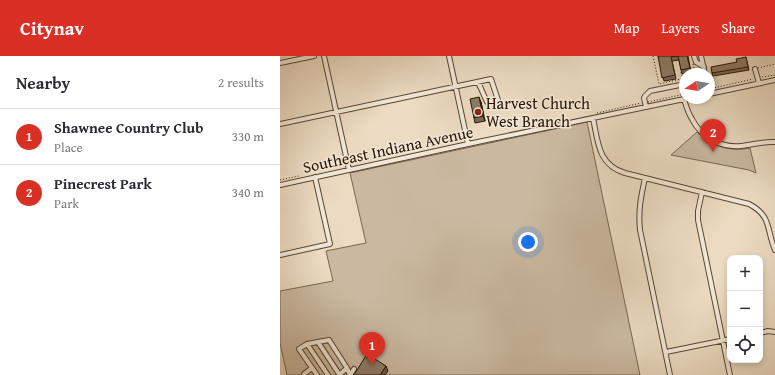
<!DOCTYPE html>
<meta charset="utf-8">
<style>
body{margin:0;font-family:"Gentium Book Plus",serif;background:#f7f7f7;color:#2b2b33}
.controls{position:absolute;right:12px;bottom:12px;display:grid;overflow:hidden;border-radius:8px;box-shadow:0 2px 6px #0003}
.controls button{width:36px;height:36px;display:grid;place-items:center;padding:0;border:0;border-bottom:1px solid #e1e1e2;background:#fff;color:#2b2b33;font:20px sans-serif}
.compass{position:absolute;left:399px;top:12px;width:36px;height:36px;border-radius:50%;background:#fff;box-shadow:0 2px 6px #0003;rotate:258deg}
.you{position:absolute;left:248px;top:186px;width:14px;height:14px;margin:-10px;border:3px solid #fff;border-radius:50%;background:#1a73e8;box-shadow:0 0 0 6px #1a73e833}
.badge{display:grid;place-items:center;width:26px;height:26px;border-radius:50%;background:#d93025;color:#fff;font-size:13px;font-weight:700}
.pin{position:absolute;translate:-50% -33px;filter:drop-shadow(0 1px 2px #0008)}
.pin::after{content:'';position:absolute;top:21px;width:14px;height:12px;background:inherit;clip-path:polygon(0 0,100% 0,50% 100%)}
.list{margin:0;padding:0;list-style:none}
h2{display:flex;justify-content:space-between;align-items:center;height:52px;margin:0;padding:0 16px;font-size:17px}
h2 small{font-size:13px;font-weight:400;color:#7c7c81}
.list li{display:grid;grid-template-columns:26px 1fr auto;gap:12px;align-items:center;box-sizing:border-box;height:56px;padding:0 16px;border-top:1px solid #e1e1e2}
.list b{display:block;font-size:15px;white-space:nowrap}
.list p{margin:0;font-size:13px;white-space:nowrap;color:#7c7c81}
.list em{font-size:13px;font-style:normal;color:#7c7c81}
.icon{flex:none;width:22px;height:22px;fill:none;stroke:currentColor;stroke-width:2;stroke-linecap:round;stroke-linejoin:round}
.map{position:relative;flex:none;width:495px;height:319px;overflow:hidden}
header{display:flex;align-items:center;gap:24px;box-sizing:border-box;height:56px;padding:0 20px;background:#d93025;color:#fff}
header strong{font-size:19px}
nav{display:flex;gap:22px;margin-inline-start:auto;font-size:14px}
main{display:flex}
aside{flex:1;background:#fff}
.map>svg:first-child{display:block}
.green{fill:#cab9a1;stroke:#796651}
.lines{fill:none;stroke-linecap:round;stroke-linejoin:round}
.minor-casing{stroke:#594631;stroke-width:6}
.path{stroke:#281401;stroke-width:1;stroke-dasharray:1 2;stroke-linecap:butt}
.minor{stroke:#f2e8d7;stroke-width:4}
.wall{fill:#796a57;stroke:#281401}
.shaded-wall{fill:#635647;stroke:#281401}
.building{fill:#8d7b65;stroke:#281401}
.poi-dot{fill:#8f2418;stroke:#f2e8d7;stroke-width:1.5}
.labels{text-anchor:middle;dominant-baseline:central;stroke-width:3;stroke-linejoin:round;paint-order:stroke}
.poi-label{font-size:16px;fill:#281401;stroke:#f2e8d7;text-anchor:start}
.street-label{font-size:16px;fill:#281401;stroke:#f2e8d7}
</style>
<header>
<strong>Citynav</strong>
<nav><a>Map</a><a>Layers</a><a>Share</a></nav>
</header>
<main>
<aside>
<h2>Nearby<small>2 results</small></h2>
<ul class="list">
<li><span class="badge">1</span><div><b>Shawnee Country Club</b><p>Place</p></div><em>330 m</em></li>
<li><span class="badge">2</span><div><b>Pinecrest Park</b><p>Park</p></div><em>340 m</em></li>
</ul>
</aside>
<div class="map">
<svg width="495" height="319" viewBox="0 0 495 319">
<rect width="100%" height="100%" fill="#ebdbc2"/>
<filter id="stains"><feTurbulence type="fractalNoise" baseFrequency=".005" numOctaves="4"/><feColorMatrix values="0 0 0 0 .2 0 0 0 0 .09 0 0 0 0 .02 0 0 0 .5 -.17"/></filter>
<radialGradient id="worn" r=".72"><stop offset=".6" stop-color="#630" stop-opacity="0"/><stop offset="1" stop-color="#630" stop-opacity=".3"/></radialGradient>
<!-- green -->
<path class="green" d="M307 66 360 319H7L0 287V235L53 225 46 195 86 187 70 117Z
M417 76C433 90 449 96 470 92L476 117 469 114 391 99Z"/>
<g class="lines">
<defs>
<path id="minor" d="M44 0 69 114
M169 0 188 88
M414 0 416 6 424 11
M421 0 425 18
M0 7 34 0
M475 13 479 27
M429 38 495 24
M404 43C406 50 408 57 412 63 421 81 441 92 461 90 472 89 484 85 495 86
M366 51 364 42 365 40 370 35 405 28
M313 62C318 86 318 109 345 117L469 148C492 160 486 173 495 194
M0 68 211 23 218 44 207 46 198 26
M365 122C361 140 358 155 360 174L390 319
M0 129 188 88 409 42
M422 136 418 155V164L450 319
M0 199 50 188 35 121
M480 277 488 275 495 276
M38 286 59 318
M27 288 48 319
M386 296 450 283
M24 319V318L32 312
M37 319 19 293 27 288 49 284 67 312
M59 319 67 312 70 319
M70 319 74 313"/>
</defs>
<!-- minor casing -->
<use href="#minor" class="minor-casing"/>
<!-- path -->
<path class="path" d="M373 0 379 28 405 22
M413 8 415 18
M478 12 495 8
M401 16 403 22
M482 21 495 19
M429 33 473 23
M368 46 405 38
M317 57 361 47
M0 124 19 120"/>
<!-- minor -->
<use href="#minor" class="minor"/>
</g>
<!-- wall -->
<path class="wall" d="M378 0H408L411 16 402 18 399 4 392 5 396 23 384 25Z
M466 1 469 14 433 20 432 17 457 6Z
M201 46 205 65 195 67 194 62Z"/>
<!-- shaded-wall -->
<path class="shaded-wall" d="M199 41 201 46 205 65 203 60Z
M106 310 108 315 105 319H100Z"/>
<!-- building -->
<path class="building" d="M378 0H397L391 1 395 19 382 22Z
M398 0H407L410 12 401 14Z
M466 1 468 11 432 17 431 11 457 6 456 3Z
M199 41 203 60 194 62 190 43Z
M87 298 106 310 100 319H74Z"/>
<!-- markers -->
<circle class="poi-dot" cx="198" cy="56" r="4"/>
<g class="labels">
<!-- poi labels -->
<g class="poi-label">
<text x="206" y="47">Harvest Church<tspan x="206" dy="18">West Branch</tspan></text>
</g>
<!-- street labels -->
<g class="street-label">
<text transform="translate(108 93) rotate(-12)">Southeast Indiana Avenue</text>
</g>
</g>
<rect width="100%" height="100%" filter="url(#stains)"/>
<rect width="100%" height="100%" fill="url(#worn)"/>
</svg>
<div class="controls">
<button>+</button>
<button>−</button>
<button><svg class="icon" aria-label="locate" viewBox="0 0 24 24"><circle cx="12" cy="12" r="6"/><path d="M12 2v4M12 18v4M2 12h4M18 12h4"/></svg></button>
</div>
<svg class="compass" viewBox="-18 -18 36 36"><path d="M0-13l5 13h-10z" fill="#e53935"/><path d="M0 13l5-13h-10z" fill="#7c7c81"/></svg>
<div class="you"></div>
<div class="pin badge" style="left:92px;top:309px">1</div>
<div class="pin badge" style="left:433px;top:96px">2</div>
</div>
</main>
